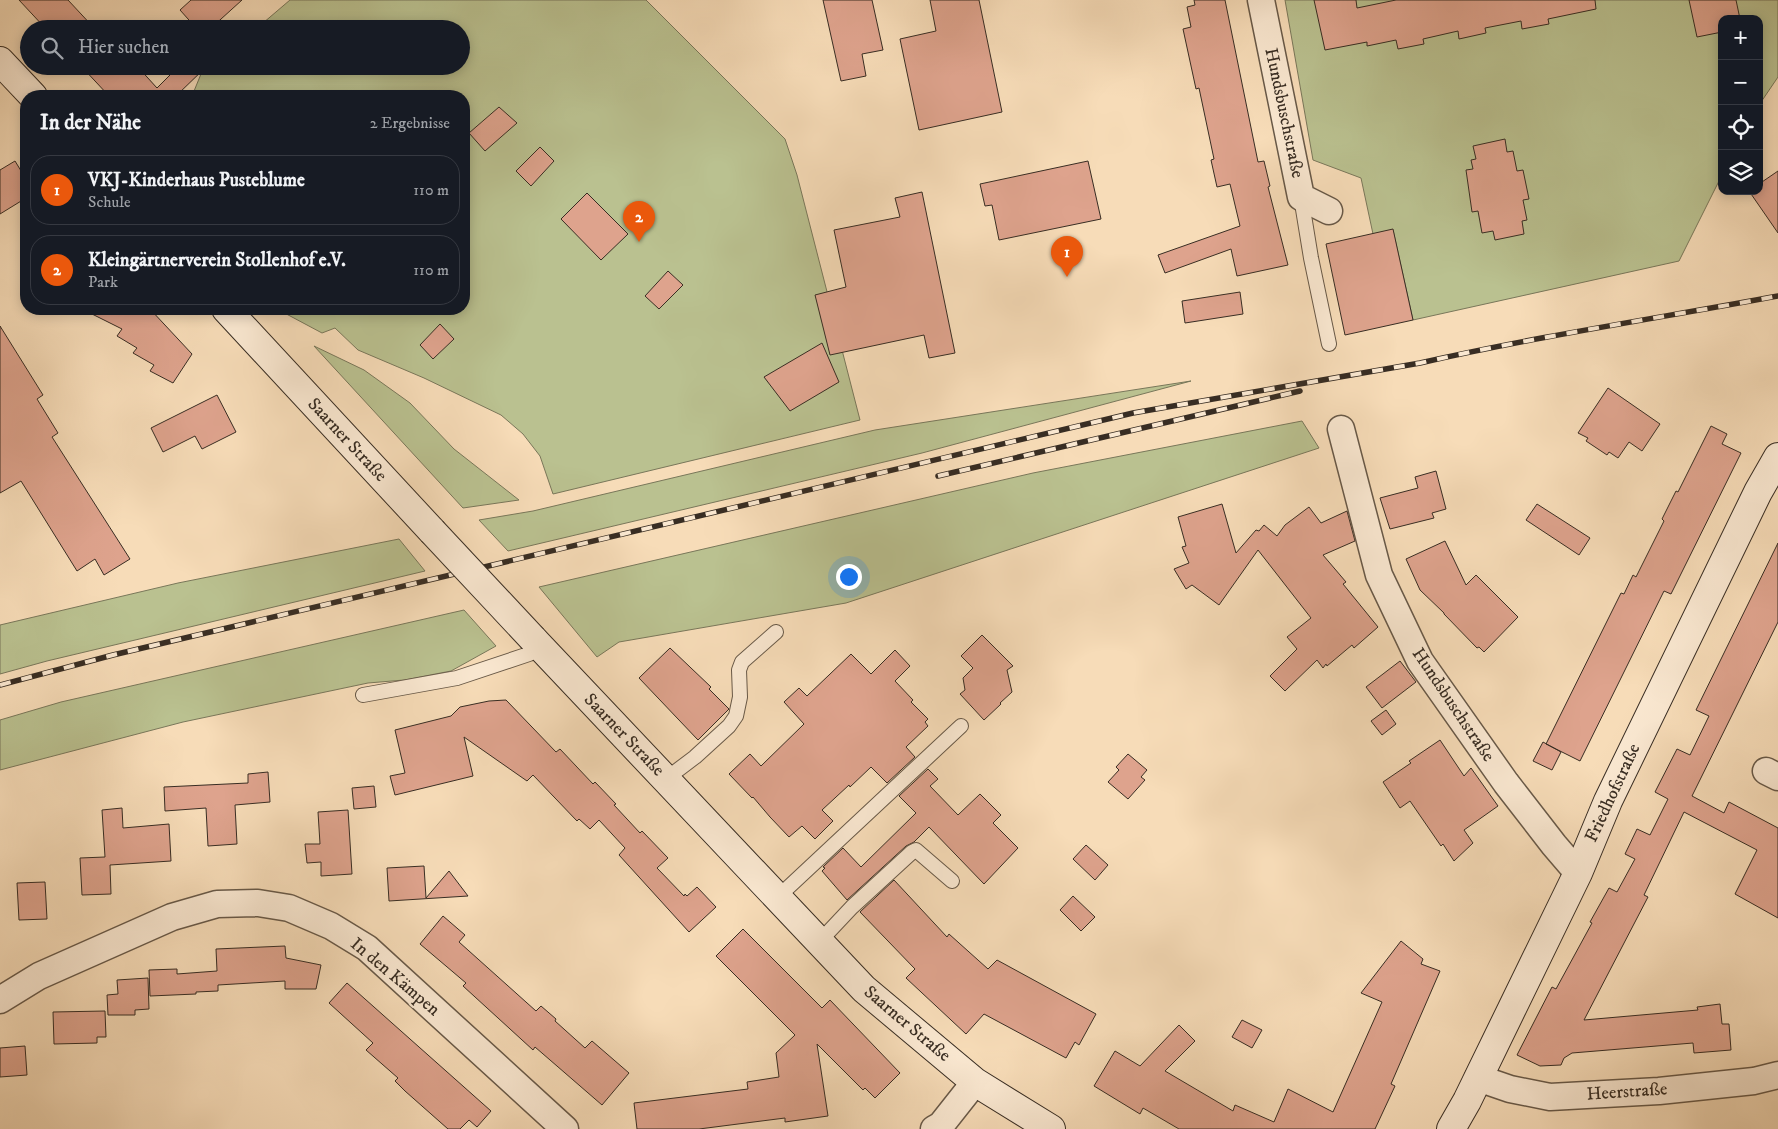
<!DOCTYPE html>
<html lang="de">
<meta charset="utf-8">
<style>
body{margin:0;font-family:"IM FELL DW Pica",serif;background:#20242c;color:#f1f3f6}
.controls{position:absolute;right:15px;top:15px;display:grid;overflow:hidden;border-radius:10px;box-shadow:0 2px 12px #0003}
.controls button{width:45px;height:45px;display:grid;place-items:center;padding:0;border:0;border-bottom:1px solid #363941;background:#171b24;color:#f1f3f6;font:25px sans-serif}
.you{position:absolute;left:848px;top:576px;width:18px;height:18px;margin:-12px;border:4px solid #fff;border-radius:50%;background:#1a73e8;box-shadow:0 0 0 8px #1a73e833}
.badge{display:grid;place-items:center;width:32px;height:32px;border-radius:50%;background:#ea580c;color:#fff;font-size:16px;font-weight:700}
.pin{position:absolute;translate:-50% -41px;filter:drop-shadow(0 1px 2px #0008)}
.pin::after{content:'';position:absolute;top:26px;width:18px;height:15px;background:inherit;clip-path:polygon(0 0,100% 0,50% 100%)}
.list{margin:0;padding:0;list-style:none}
h2{display:flex;justify-content:space-between;align-items:center;height:65px;margin:0;padding:0 20px;font-size:21px}
h2 small{font-size:16px;font-weight:400;color:#9ea1a6}
.list li{display:grid;grid-template-columns:32px 1fr auto;gap:15px;align-items:center;box-sizing:border-box;height:70px;margin:0 10px 10px;padding:0 10px;border:1px solid #363941;border-radius:20px}
.list b{display:block;font-size:19px;white-space:nowrap}
.list p{margin:0;font-size:16px;white-space:nowrap;color:#9ea1a6}
.list em{font-size:16px;font-style:normal;color:#9ea1a6}
.icon{flex:none;width:28px;height:28px;fill:none;stroke:currentColor;stroke-width:2;stroke-linecap:round;stroke-linejoin:round}
.map{position:relative;flex:none;width:1778px;height:1129px;overflow:hidden}
.search{position:absolute;background:#171b24;box-shadow:0 2px 12px #0003;left:20px;top:20px;width:450px;height:55px;display:flex;align-items:center;gap:12px;box-sizing:border-box;padding:0 18px;border-radius:28px;color:#9ea1a6;font-size:19px}
.panel{position:absolute;background:#171b24;box-shadow:0 2px 12px #0003;left:20px;top:90px;width:450px;height:225px;border-radius:20px}
.map>svg:first-child{display:block}
.green{fill:#bac190;stroke:#79775a}
.building{fill:#dea38d;stroke:#382d23}
.lines{fill:none;stroke-linecap:round;stroke-linejoin:round}
.lane-casing{stroke:#685948;stroke-width:16}
.street-casing{stroke:#685948;stroke-width:29}
.secondary-casing{stroke:#382d23;stroke-width:30}
.lane{stroke:#fae8d1;stroke-width:14}
.street{stroke:#fae8d1;stroke-width:26}
.secondary{stroke:#fae8d1;stroke-width:28}
.rail-casing{stroke:#382d23;stroke-width:5.5}
.rail{stroke:#fae8d1;stroke-width:4;stroke-dasharray:11;stroke-linecap:butt}
.secondary-bridge-casing{stroke:#382d23;stroke-width:30;stroke-linecap:butt}
.secondary-bridge{stroke:#fae8d1;stroke-width:28}
.labels{text-anchor:middle;dominant-baseline:central;stroke-width:4.5;stroke-linejoin:round;paint-order:stroke}
.street-label{font-size:18px;fill:#382d23;stroke:#fae8d1}
</style>
<div class="map">
<svg width="1778" height="1129" viewBox="0 0 1778 1129">
<rect width="100%" height="100%" fill="#f7dcb8"/>
<filter id="stains"><feTurbulence type="fractalNoise" baseFrequency=".004" numOctaves="4"/><feColorMatrix values="0 0 0 0 .2 0 0 0 0 .09 0 0 0 0 .02 0 0 0 .5 -.17"/></filter>
<radialGradient id="worn" r=".72"><stop offset=".6" stop-color="#630" stop-opacity="0"/><stop offset="1" stop-color="#630" stop-opacity=".3"/></radialGradient>
<!-- green -->
<path class="green" d="M290 0H646L785 139 797 175 860 420 553 494 540 456 523 434 501 415 424 378 358 350 335 328 322 333 277 309H464V96H192L201 74 211 66H461V29H256Z
M1285 0H1778V77L1759 105V19H1722V175L1679 261 1413 320 1393 230 1373 234 1361 178 1313 160Z
M314 346 364 370 410 403 454 449 519 500 463 508Z
M1191 381 922 453 508 551 479 520 533 511 875 430Z
M1302 421 1319 448 846 603 619 642 597 657 539 587 1033 473Z
M399 539 425 571 47 661 0 674V625L178 583Z
M464 610 496 646 451 671 404 680 368 683 183 722 0 770V720L61 702Z"/>
<!-- building -->
<path class="building" d="M19 0H68L95 29H46Z
M191 0H242L210 29H197L180 10Z
M823 0H872L883 50 862 54 866 76 841 81Z
M930 0H979L1002 112 919 130 900 39 936 31Z
M1194 0H1225L1258 162 1264 161 1270 186 1268 187 1288 265 1237 276 1231 249 1165 273 1158 255 1240 226 1230 184 1217 187 1211 160 1214 159 1199 88 1196 89 1183 29 1191 27 1187 7 1195 5Z
M1314 0H1356L1357 8 1396 0H1595L1596 9 1548 19 1549 24 1522 29 1521 21 1485 28 1486 33 1459 39 1458 31 1423 39 1424 44 1398 49 1396 40 1367 46V42L1325 50Z
M1689 0H1736L1740 19H1722V32L1697 37Z
M81 66H137L157 88 179 66H207L176 96H109Z
M499 107 517 123 485 151 469 133Z
M1505 139 1507 152 1513 151 1517 171 1523 170 1529 199 1523 200 1527 220 1522 221 1524 234 1495 240 1493 231 1482 233 1478 211 1472 212 1466 170 1473 169 1471 160 1476 159 1473 146Z
M540 147 554 161 531 186 516 171Z
M15 161 26 179V198L0 214V170Z
M1088 161 1101 219 999 240 992 205 985 206 980 184Z
M1778 171V233L1749 191H1759V184Z
M922 192 955 353 929 358 924 335 830 355 815 295 846 287 834 230 900 217 895 198Z
M587 193 628 234 601 260 561 219Z
M1393 229 1413 320 1345 335 1326 244Z
M668 271 683 285 659 309 645 296Z
M1240 292 1243 314 1185 323 1182 301Z
M82 309H150L192 354 173 383 150 371 154 365 133 353 137 348 117 336 122 329Z
M440 324 454 339 433 359 420 345Z
M0 326 43 395 37 399 58 433 52 437 130 559 104 575 95 559 77 571 21 481 0 493Z
M822 343 839 382 790 411 764 377Z
M1608 388 1660 424 1642 451 1629 442 1618 458 1609 452 1607 455 1586 441 1588 438 1578 433Z
M217 395 236 432 202 449 195 436 163 452 151 428Z
M1711 426 1727 434 1722 444 1741 453 1671 594 1664 591 1580 761 1546 744 1621 593 1624 594 1633 575 1636 577 1664 521 1662 519 1676 491 1678 492Z
M1436 471 1446 509 1432 513 1434 518 1390 529 1380 498 1418 488 1415 477Z
M1222 504 1236 553 1256 530 1259 531 1264 525 1277 536 1285 525 1309 507 1321 523 1347 511 1355 541 1323 555 1346 582 1343 584 1378 627 1354 648 1352 645 1327 666 1326 664 1323 668 1317 660 1285 691 1270 676 1297 649 1287 637 1311 618 1258 550 1219 605 1192 585 1186 589 1174 569 1189 563 1182 547 1186 546 1178 517Z
M1537 504 1590 538 1579 555 1526 520Z
M1445 541 1466 585 1476 575 1518 617 1484 652 1479 647 1477 648 1444 614V613L1420 590 1406 559Z
M1778 543V622L1692 796 1724 813 1729 802 1778 828V918L1735 894 1757 850 1684 812 1644 895 1648 897 1584 1020 1698 1010 1697 1007 1720 1004 1722 1024H1729L1731 1050 1694 1053 1693 1043 1572 1053 1564 1058 1561 1065 1540 1066 1517 1055 1552 987 1556 989 1592 923 1590 922 1609 888 1617 892 1635 859 1625 854 1637 829 1650 835 1668 799 1655 792 1677 749 1690 755 1709 716 1696 710Z
M982 635 1013 666 1007 670 1012 692 1000 703 1001 704 984 720 960 694 965 690 963 678 973 668 961 656Z
M670 648 711 687 709 689 729 709 698 740 639 678Z
M895 650 910 666 895 681 913 700 911 702 928 719 925 722 928 726 906 747 915 757 887 783 871 767 850 787 849 785 822 810 833 821 815 839 802 826 789 837 770 817 753 797 752 798 729 774 750 754 761 766 804 724 784 702 799 688 807 696 851 654 871 674Z
M1400 661 1416 682 1382 708 1366 687Z
M506 700 556 752 560 749 593 784 595 782 616 804 614 805 640 833 642 831 668 858 657 868 684 896 685 894 687 896 697 887 716 907 689 932 619 855 625 848 599 820 590 829 579 819 577 821 533 775 527 781 464 737 473 776 395 795 390 776 405 773 395 730 451 716 460 707 489 701Z
M1386 710 1396 724 1382 735 1371 721Z
M1440 740 1464 776 1471 768 1498 806 1464 830 1473 843 1454 861 1443 844 1441 846 1410 801 1400 808 1383 782 1411 763 1409 761Z
M1543 742 1561 752 1552 770 1533 761Z
M1128 754 1147 770 1141 777 1145 780 1128 799 1108 782 1119 770 1116 767Z
M928 769 938 779 930 786 958 815 980 794 1001 815 993 823 1018 848 984 884 929 827 914 842 906 846 847 900 822 871 825 868 823 867 843 848 861 867 916 813 899 796Z
M268 772 270 802 235 805 237 844 208 846 206 808 165 811 164 787 248 783V774Z
M374 786 376 807 354 809 352 788Z
M122 808 123 828 169 824 171 861 110 865 111 894 82 895 80 858 105 857 102 810Z
M348 810 352 874 321 876V862L307 863 305 844H320L318 812Z
M1086 845 1108 865 1095 880 1073 859Z
M424 866 426 898 449 871 468 896 389 901 387 868Z
M894 880 947 937 949 934 988 969 997 960 1096 1014 1079 1045 1075 1042 1066 1058 984 1014 966 1034 906 978 915 969 860 912Z
M45 882 47 919 19 920 17 883Z
M1073 896 1095 917 1081 931 1060 910Z
M443 916 465 935 459 942 536 1011 541 1006 556 1019 555 1021 585 1048 592 1041 629 1073 602 1105 535 1047 533 1050 463 986 466 983 420 944Z
M743 929 822 1008 830 1000 900 1073 875 1098 865 1088 863 1090 817 1044 828 1116 785 1122V1118L699 1129H637L634 1103 748 1089 747 1082 779 1077 776 1053 795 1035 716 956Z
M1401 941 1423 959 1421 964 1440 971 1391 1084 1395 1086 1375 1129H1179L1143 1108 1140 1114 1094 1086 1115 1051 1140 1066 1179 1025 1195 1041 1165 1071 1233 1111 1235 1105 1274 1122 1288 1089 1333 1112 1382 1002 1361 993Z
M285 946 286 958 321 965 316 989H285V981L218 985V991L196 992V994L150 996 149 970 177 969V974L217 971 216 949Z
M148 978 149 1009 135 1010V1015H108L107 995 118 994 117 980Z
M347 983 491 1111 477 1127 469 1120 460 1129H448L405 1091 395 1081 398 1078 366 1050 373 1043 329 1003Z
M105 1011 106 1037H97V1043L54 1044 53 1012Z
M1242 1020 1262 1030 1252 1048 1232 1037Z
M25 1046 27 1075 0 1077V1048Z"/>
<g class="lines">
<defs>
<path id="lane" d="M1301 197 1311 258 1329 344
M363 695 457 678 529 654 540 646
M666 779 695 757 729 726 736 716 740 697 739 670 742 662 776 632
M778 897 961 726
M820 941 852 907 912 852 916 850 952 881"/>
<path id="street" d="M1261 0 1301 197 1329 211
M1341 429 1379 575 1420 661 1506 783 1554 845 1578 873
M1766 771 1778 777
M0 1000 39 976 172 917 217 904 258 903 289 908 331 926 367 948 565 1129
M1478 1078 1510 1089 1550 1097 1659 1091 1754 1081 1778 1075
M934 1129 941 1125 975 1082"/>
<path id="secondary" d="M0 61 33 96
M226 309 432 531
M533 639 864 989 975 1082 1051 1129
M1451 1129 1467 1101 1578 873 1608 801 1758 492 1778 457"/>
</defs>
<!-- lane casing -->
<use href="#lane" class="lane-casing"/>
<!-- street casing -->
<use href="#street" class="street-casing"/>
<!-- secondary casing -->
<use href="#secondary" class="secondary-casing"/>
<!-- lane -->
<use href="#lane" class="lane"/>
<!-- street -->
<use href="#street" class="street"/>
<!-- secondary -->
<use href="#secondary" class="secondary"/>
<defs>
<path id="rail" d="M938 476 1300 391
M0 685 113 655 1133 413 1420 363C1539 336 1659 318 1778 296"/>
</defs>
<!-- rail casing -->
<use href="#rail" class="rail-casing"/>
<!-- rail -->
<use href="#rail" class="rail"/>
<defs>
<path id="secondary-bridge" d="M432 531 533 639"/>
</defs>
<!-- secondary-bridge casing -->
<use href="#secondary-bridge" class="secondary-bridge-casing"/>
<!-- secondary-bridge -->
<use href="#secondary-bridge" class="secondary-bridge"/>
</g>
<g class="labels">
<!-- street labels -->
<g class="street-label">
<text transform="translate(1284 113) rotate(78)">Hundsbuschstraße</text>
<text transform="translate(347 440) rotate(47)">Saarner Straße</text>
<text transform="translate(1453 705) rotate(56)">Hundsbuschstraße</text>
<text transform="translate(624 735) rotate(46)">Saarner Straße</text>
<text transform="translate(1613 793) rotate(-65)">Friedhofstraße</text>
<text transform="translate(395 977) rotate(40)">In den Kämpen</text>
<text transform="translate(907 1024) rotate(40)">Saarner Straße</text>
<text transform="translate(1627 1092) rotate(-4)">Heerstraße</text>
</g>
</g>
<rect width="100%" height="100%" filter="url(#stains)"/>
<rect width="100%" height="100%" fill="url(#worn)"/>
</svg>
<div class="controls">
<button>+</button>
<button>−</button>
<button><svg class="icon" aria-label="locate" viewBox="0 0 24 24"><circle cx="12" cy="12" r="6"/><path d="M12 2v4M12 18v4M2 12h4M18 12h4"/></svg></button>
<button><svg class="icon" aria-label="layers" viewBox="0 0 24 24"><path d="M12 4l9 5-9 5-9-5zM3 14l9 5 9-5"/></svg></button>
</div>
<div class="you"></div>
<div class="pin badge" style="left:1067px;top:277px">1</div>
<div class="pin badge" style="left:639px;top:242px">2</div>
<div class="search"><svg class="icon" aria-label="search" viewBox="0 0 24 24"><circle cx="10" cy="10" r="6"/><path d="M15 15l6 6"/></svg>Hier suchen</div>
<section class="panel">
<h2>In der Nähe<small>2 Ergebnisse</small></h2>
<ul class="list">
<li><span class="badge">1</span><div><b>VKJ-Kinderhaus Pusteblume</b><p>Schule</p></div><em>110 m</em></li>
<li><span class="badge">2</span><div><b>Kleingärtnerverein Stollenhof e.V.</b><p>Park</p></div><em>110 m</em></li>
</ul>
</section>
</div>
